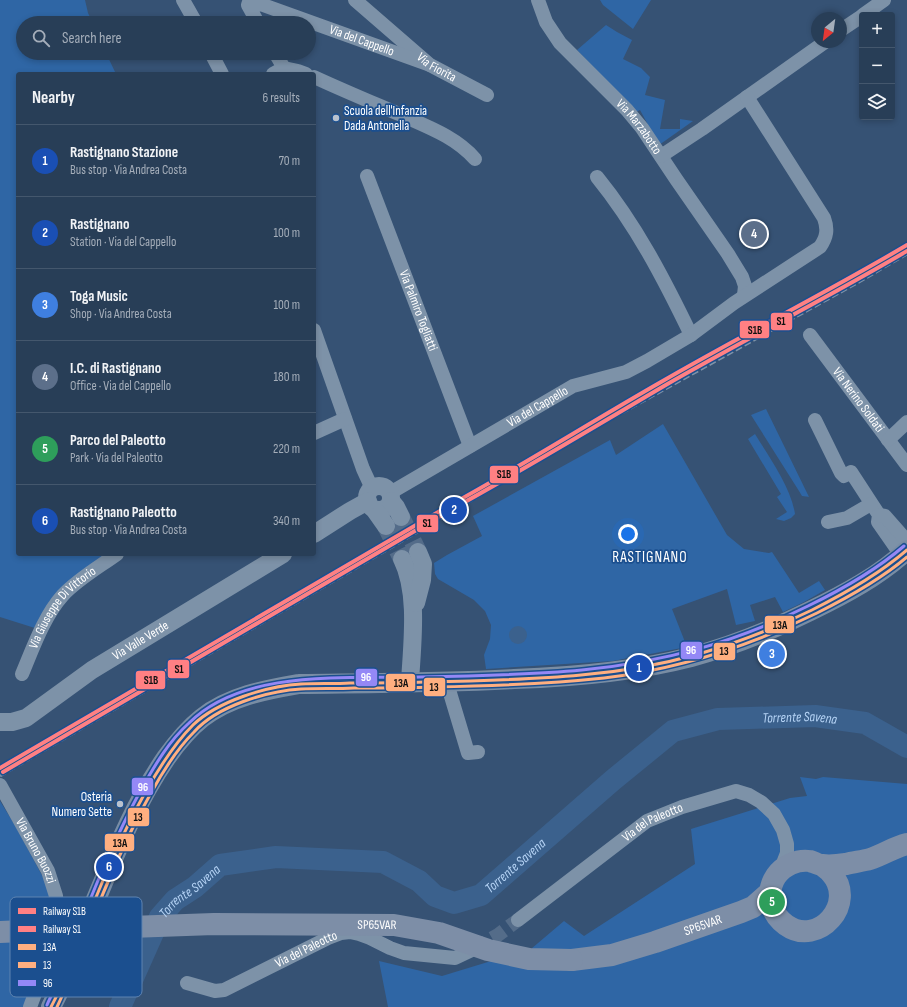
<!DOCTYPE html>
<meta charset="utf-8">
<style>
body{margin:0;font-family:"Sofia Sans Condensed",sans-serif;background:#30455d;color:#f1f3f6}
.controls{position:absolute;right:12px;top:12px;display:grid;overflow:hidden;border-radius:4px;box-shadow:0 2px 6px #0003}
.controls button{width:36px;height:36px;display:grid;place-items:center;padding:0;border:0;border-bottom:1px solid #44576d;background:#283e57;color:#f1f3f6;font:20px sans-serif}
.compass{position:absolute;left:811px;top:12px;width:36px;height:36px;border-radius:50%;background:#283e57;box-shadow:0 2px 6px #0003;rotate:209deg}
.you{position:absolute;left:628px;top:534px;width:14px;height:14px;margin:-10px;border:3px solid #fff;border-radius:50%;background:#1a73e8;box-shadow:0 0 0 6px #1a73e833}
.badge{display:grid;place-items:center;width:26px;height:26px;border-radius:50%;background:#b9c2ce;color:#fff;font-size:13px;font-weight:700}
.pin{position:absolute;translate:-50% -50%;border:2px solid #fff;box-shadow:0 1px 4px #0006}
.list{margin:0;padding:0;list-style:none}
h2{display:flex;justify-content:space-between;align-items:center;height:52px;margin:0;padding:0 16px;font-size:17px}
h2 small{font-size:13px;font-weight:400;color:#a5aeba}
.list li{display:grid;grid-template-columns:26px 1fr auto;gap:12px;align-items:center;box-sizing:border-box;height:72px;padding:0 16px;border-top:1px solid #44576d}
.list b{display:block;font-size:15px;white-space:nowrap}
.list p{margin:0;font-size:13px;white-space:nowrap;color:#a5aeba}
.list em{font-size:13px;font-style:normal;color:#a5aeba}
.icon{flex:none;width:22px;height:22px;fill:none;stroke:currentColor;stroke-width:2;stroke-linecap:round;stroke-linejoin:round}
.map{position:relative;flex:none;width:907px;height:1007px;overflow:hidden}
.search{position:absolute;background:#283e57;box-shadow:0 2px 6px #0003;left:16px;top:16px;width:300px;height:44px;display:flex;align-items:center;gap:10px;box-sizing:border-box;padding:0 14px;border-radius:22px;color:#a5aeba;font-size:15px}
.panel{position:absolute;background:#283e57;box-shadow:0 2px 6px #0003;left:16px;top:72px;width:300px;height:484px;border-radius:4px}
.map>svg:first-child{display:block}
.green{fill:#2f66a5}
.water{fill:#3b618d}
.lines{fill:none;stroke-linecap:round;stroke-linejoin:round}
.river{stroke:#3b618d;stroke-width:22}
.minor-tunnel{stroke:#546c89;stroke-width:14;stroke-dasharray:14 7;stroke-linecap:butt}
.tertiary-tunnel{stroke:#546c89;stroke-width:18;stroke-dasharray:18 9;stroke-linecap:butt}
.minor{stroke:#7d92a8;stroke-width:14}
.tertiary{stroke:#7d92a8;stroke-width:18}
.secondary{stroke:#798da4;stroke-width:20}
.primary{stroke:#7d8ea7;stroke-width:22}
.rail{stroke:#7e92a7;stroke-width:3;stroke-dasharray:7 3;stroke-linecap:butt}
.primary-bridge{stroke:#7d8ea7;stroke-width:22}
.bus-1-casing{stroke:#1b4f8f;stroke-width:6}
.bus-2-casing{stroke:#1b4f8f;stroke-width:6}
.bus-3-casing{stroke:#1b4f8f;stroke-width:6}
.bus-1{stroke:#ffaf80;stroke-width:3}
.bus-2{stroke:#ffaf80;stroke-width:3}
.bus-3{stroke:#9488f6;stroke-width:3}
.rail-1-casing{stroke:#1b4f8f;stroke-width:7}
.rail-2-casing{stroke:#1b4f8f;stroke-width:7}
.rail-1{stroke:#ff8083;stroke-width:4}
.rail-2{stroke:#ff8084;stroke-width:4}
.poi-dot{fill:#b9c2ce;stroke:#1b4f8f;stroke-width:1.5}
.labels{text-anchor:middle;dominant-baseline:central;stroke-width:3.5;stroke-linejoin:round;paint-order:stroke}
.street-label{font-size:13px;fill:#fff;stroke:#1b4f8f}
.poi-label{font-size:13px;fill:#fff;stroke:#1b4f8f;text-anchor:start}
.water-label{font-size:14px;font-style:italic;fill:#b5d3f5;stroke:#1b4f8f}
.quarter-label{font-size:15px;letter-spacing:1px;fill:#fff;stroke:#1b4f8f}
.key{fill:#1b4f8f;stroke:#5f84b1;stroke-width:1}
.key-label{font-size:11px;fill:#fff}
.line-badge{stroke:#1b4f8f;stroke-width:1.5}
.badge-label{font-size:11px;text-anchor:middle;font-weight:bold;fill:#fff}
.pale-badge-label{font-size:11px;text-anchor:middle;font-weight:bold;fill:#111}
</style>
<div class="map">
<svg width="907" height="1007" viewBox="0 0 907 1007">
<rect width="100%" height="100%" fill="#365274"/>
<!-- green -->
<path class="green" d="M0 0H85L88 13 93 23H23V53H106L116 74H18V554H114L38 629 0 617Z
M600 0H651L633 29 603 5Z
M606 25 617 32 632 40 623 59 641 68 650 77 645 95 665 100 660 129H680V119L693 121 659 145 640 110 636 112 577 50Z
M766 409 809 497H810L802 496 799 491 751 415Z
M663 424 727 535 744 549 769 553 772 552 799 593 819 581 825 590 804 602 783 612 775 597 750 605 755 621 736 625 727 589 672 609 687 647 613 661 486 669 484 655 490 639 491 625 485 611 474 600 438 579 435 574 434 563 447 555 482 536 473 516 610 440 616 455Z
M755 434C769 457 791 487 795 514L791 518 784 521 776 519 787 512 777 497 781 494 748 439Z
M800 777 816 779 823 777 907 784V1007H388L379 961 442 976 531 949 564 921 584 936 695 864 691 829 790 798 807 796Z
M0 801 16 827 52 894 57 925 27 1007H0Z"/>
<!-- water -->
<path class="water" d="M509 635a9 9 0 1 1 18 0a9 9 0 1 1-18 0Z"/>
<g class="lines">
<!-- river -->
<path class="river" id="s1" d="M120 1007 160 917 175 900 195 887 220 865 276 857 383 862 419 881 435 896 454 903 481 895 613 780 673 731 718 719 815 716 865 723 907 747"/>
<!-- minor-tunnel -->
<path class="minor-tunnel" d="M474 949 498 935 518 920"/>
<!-- tertiary-tunnel -->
<path class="tertiary-tunnel" d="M401 517 418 552
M386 526 402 559"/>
<!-- minor -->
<g class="minor">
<path d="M183 0 196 23"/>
<path id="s2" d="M355 0 430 65 487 95"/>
<path id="s3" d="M538 0 546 22 560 43 627 110 642 128 676 179 728 254 742 277 745 286 744 295"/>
<path d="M863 15 884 0"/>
<path id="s4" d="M258 23 248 5 249 2 263 5 430 65"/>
<path d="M841 30 862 16"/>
<path d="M211 53 222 74"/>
<path d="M275 53 284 68"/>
<path d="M273 74 284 68 298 71 306 74"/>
<path d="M314 77C342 90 371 102 399 114 425 126 455 136 475 159"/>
<path d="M661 156 702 129 825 42"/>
<path id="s5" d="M367 176 470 446"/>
<path d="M597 177C636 225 664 279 691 335"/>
<path d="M314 330 363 469 369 482 374 487"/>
<path id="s6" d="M810 335 907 465"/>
<path d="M815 420 841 473 844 476 851 472 879 515 878 522 901 555"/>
<path d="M314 433 345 419"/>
<path d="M888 440 907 422"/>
<path id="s7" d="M390 493 573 386 626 372 647 361 691 335 734 303 820 247C827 237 828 229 824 218L747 97"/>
<path d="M879 515 885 516 907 541"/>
<path d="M828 522 847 518 871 504"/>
<path id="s8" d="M22 674C33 648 44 616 63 595 78 579 99 567 117 554"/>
<path d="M449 681 450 693 468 753 478 752"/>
<path id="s9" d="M0 785 48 871 56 896 59 922"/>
<path id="s10" d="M518 920 647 821 682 807 736 791 749 795 761 802 774 814 783 830 787 844V853L780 871"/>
<path d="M78 943 110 954"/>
<path id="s11" d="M187 983 215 991 224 990 328 938 341 933 350 932 359 934 370 938 390 948 404 953 455 958 474 949"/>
<path d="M30 1007 56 938"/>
</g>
<!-- tertiary -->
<g class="tertiary">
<circle cx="379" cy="498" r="12"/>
<path d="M391 501 396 507 401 517"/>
<path d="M374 509 386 526"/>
<path d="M314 534 350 511 368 501"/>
<path d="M402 559C419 593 412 644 410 682"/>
<path d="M416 603 422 580 423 564 418 552"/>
<path id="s12" d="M0 722H12L26 718 92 670 283 554"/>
</g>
<!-- secondary -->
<path class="secondary" d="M86 923C110 867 131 809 166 758 176 744 188 729 202 718 230 696 265 690 299 684 371 683 442 683 514 679 573 677 633 672 691 657 732 646 772 630 810 611 845 594 879 576 907 550
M51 1007 65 979 81 934"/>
<!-- primary -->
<g class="primary">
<path d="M822 865C825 868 829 870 831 873 858 903 818 948 786 925 779 920 774 914 772 905 769 895 770 885 776 876 783 866 797 859 810 861 814 862 818 865 822 865 829 866 839 865 846 864 854 862 863 861 870 859 883 855 894 847 907 844"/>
<path d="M0 932 46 930"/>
<path id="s13" d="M572 960 612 955 655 942 741 912 753 907 770 892"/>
</g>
<!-- rail -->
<path class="rail" d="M0 776 609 420 857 283 907 254"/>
<!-- primary-bridge -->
<path class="primary-bridge" id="s14" d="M46 930 214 924 394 925 439 933 488 950 529 959 572 960"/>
<defs>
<path id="bus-1" d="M51 1007C56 997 61 988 65 978 70 967 74 954 78 943 98 891 119 839 146 791 159 768 174 744 193 725 218 701 267 686 301 684 317 683 334 684 350 683 375 683 400 683 425 682 477 681 529 680 581 675 665 668 736 647 812 610 846 593 878 575 907 550"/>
<path id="bus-2" d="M57 1007C67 986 75 965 83 943 103 892 124 841 151 793 163 771 176 750 194 732 217 706 267 691 301 689 318 688 336 689 354 688 380 688 407 688 434 687 490 686 548 684 604 678 680 669 748 647 817 613 849 597 880 580 907 557"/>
<path id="bus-3" d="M47 1005C51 995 57 986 61 976 66 964 69 952 74 940 94 889 115 837 142 788 155 765 169 741 189 723 244 668 348 679 420 677 474 676 528 675 582 670 664 662 734 643 808 606 843 589 875 571 904 546"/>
</defs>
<!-- bus-1 casing -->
<use href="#bus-1" class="bus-1-casing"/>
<!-- bus-2 casing -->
<use href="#bus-2" class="bus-2-casing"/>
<!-- bus-3 casing -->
<use href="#bus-3" class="bus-3-casing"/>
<!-- bus-1 -->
<use href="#bus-1" class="bus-1"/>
<!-- bus-2 -->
<use href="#bus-2" class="bus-2"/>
<!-- bus-3 -->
<use href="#bus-3" class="bus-3"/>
<defs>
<path id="rail-1" d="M0 768 452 504C523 465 591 422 661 382 742 335 826 293 907 245"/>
<path id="rail-2" d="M3 772 454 508C525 469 594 427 664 386 744 340 827 298 907 251"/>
</defs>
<!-- rail-1 casing -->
<use href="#rail-1" class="rail-1-casing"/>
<!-- rail-2 casing -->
<use href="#rail-2" class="rail-2-casing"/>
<!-- rail-1 -->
<use href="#rail-1" class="rail-1"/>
<!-- rail-2 -->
<use href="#rail-2" class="rail-2"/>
</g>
<!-- markers -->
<g class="poi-dot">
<circle cx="336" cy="118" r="4"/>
<circle cx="120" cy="804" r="4"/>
</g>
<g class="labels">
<!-- street labels -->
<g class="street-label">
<text stroke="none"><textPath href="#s4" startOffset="143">Via del Cappello</textPath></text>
<text stroke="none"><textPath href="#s2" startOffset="106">Via Fiorita</textPath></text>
<text stroke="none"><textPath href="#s3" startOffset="164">Via Marzabotto</textPath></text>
<text stroke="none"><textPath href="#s5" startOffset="144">Via Palmiro Togliatti</textPath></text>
<text stroke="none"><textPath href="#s6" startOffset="81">Via Nerino Soldati</textPath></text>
<text stroke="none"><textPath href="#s7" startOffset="171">Via del Cappello</textPath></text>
<text stroke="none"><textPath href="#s8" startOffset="79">Via Giuseppe Di Vittorio</textPath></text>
<text stroke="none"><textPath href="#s12" startOffset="165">Via Valle Verde</textPath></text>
<text stroke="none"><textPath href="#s10" startOffset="167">Via del Paleotto</textPath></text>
<text stroke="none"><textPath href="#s9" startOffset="75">Via Bruno Buozzi</textPath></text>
<text stroke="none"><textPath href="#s14" startOffset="331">SP65VAR</textPath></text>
<text stroke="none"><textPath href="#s13" startOffset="136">SP65VAR</textPath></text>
<text stroke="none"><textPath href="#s11" startOffset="130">Via del Paleotto</textPath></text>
</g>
<!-- poi labels -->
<g class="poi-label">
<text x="344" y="111">Scuola dell'Infanzia<tspan x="344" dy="15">Dada Antonella</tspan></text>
<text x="112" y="797" text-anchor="end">Osteria<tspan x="112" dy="15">Numero Sette</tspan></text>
</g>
<!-- water labels -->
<g class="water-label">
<text stroke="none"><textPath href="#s1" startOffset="834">Torrente Savena</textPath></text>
<text stroke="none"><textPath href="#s1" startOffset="498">Torrente Savena</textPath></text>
<text stroke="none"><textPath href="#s1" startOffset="138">Torrente Savena</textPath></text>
</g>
<!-- quarter labels -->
<g class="quarter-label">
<text x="650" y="557">RASTIGNANO</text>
</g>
</g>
<!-- legend -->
<rect x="10" y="897" width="132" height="100" rx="6" class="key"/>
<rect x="18" y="908" width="18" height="6" fill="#ff8083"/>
<rect x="18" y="926" width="18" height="6" fill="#ff8084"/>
<rect x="18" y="944" width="18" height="6" fill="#ffaf80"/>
<rect x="18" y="962" width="18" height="6" fill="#ffaf80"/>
<rect x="18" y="980" width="18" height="6" fill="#9488f6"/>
<g class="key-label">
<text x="43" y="915">Railway S1B</text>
<text x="43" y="933">Railway S1</text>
<text x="43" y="951">13A</text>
<text x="43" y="969">13</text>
<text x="43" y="987">96</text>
</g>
<g class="line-badge">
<rect x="770" y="312" width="23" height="19" rx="4" fill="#ff8084"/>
<rect x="739" y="320" width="31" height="19" rx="4" fill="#ff8083"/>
<rect x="489" y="465" width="30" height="19" rx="4" fill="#ff8083"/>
<rect x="416" y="514" width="23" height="19" rx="4" fill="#ff8084"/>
<rect x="764" y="615" width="31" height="19" rx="4" fill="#ffaf80"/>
<rect x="680" y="641" width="23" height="19" rx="4" fill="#9488f6"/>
<rect x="713" y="642" width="23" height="19" rx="4" fill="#ffaf80"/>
<rect x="167" y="659" width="23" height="20" rx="4" fill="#ff8084"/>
<rect x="355" y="668" width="23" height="19" rx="4" fill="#9488f6"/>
<rect x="135" y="670" width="31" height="20" rx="4" fill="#ff8083"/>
<rect x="385" y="673" width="31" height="19" rx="4" fill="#ffaf80"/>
<rect x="423" y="677" width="23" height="20" rx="4" fill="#ffaf80"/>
<rect x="131" y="777" width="23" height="19" rx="4" fill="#9488f6"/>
<rect x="127" y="807" width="23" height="20" rx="4" fill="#ffaf80"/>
<rect x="104" y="833" width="31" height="19" rx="4" fill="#ffaf80"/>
</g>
<g class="badge-label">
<text x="691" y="654">96</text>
<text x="366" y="681">96</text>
<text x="143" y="791">96</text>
</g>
<g class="pale-badge-label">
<text x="781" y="325">S1</text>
<text x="755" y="334">S1B</text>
<text x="504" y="478">S1B</text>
<text x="427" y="527">S1</text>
<text x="780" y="629">13A</text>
<text x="724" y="655">13</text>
<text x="179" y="673">S1</text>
<text x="151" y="684">S1B</text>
<text x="401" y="687">13A</text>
<text x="434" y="691">13</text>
<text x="138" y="821">13</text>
<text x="120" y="847">13A</text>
</g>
</svg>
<div class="controls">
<button>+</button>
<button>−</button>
<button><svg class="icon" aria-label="layers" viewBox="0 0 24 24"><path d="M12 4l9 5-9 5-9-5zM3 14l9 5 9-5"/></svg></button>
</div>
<svg class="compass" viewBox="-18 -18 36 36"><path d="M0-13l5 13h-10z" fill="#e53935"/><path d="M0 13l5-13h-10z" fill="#a5aeba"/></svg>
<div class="you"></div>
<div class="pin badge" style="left:639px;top:668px;background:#1a4fb4">1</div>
<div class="pin badge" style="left:454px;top:510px;background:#1a4fb4">2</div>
<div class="pin badge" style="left:772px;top:654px;background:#3f7fe0">3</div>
<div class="pin badge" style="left:754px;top:234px;background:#5c6f8a">4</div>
<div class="pin badge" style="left:772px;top:902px;background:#2e9e5b">5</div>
<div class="pin badge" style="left:109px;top:867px;background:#1a4fb4">6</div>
<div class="search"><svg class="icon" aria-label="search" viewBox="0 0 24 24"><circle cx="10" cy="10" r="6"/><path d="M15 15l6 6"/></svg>Search here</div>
<section class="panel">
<h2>Nearby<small>6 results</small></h2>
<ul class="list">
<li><span class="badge" style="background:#1a4fb4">1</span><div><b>Rastignano Stazione</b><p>Bus stop · Via Andrea Costa</p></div><em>70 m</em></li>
<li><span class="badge" style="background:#1a4fb4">2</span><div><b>Rastignano</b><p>Station · Via del Cappello</p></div><em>100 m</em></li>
<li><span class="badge" style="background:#3f7fe0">3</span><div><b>Toga Music</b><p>Shop · Via Andrea Costa</p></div><em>100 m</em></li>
<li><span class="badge" style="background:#5c6f8a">4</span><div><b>I.C. di Rastignano</b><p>Office · Via del Cappello</p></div><em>180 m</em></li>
<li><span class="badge" style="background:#2e9e5b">5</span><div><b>Parco del Paleotto</b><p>Park · Via del Paleotto</p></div><em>220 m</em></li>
<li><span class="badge" style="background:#1a4fb4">6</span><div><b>Rastignano Paleotto</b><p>Bus stop · Via Andrea Costa</p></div><em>340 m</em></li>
</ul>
</section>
</div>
